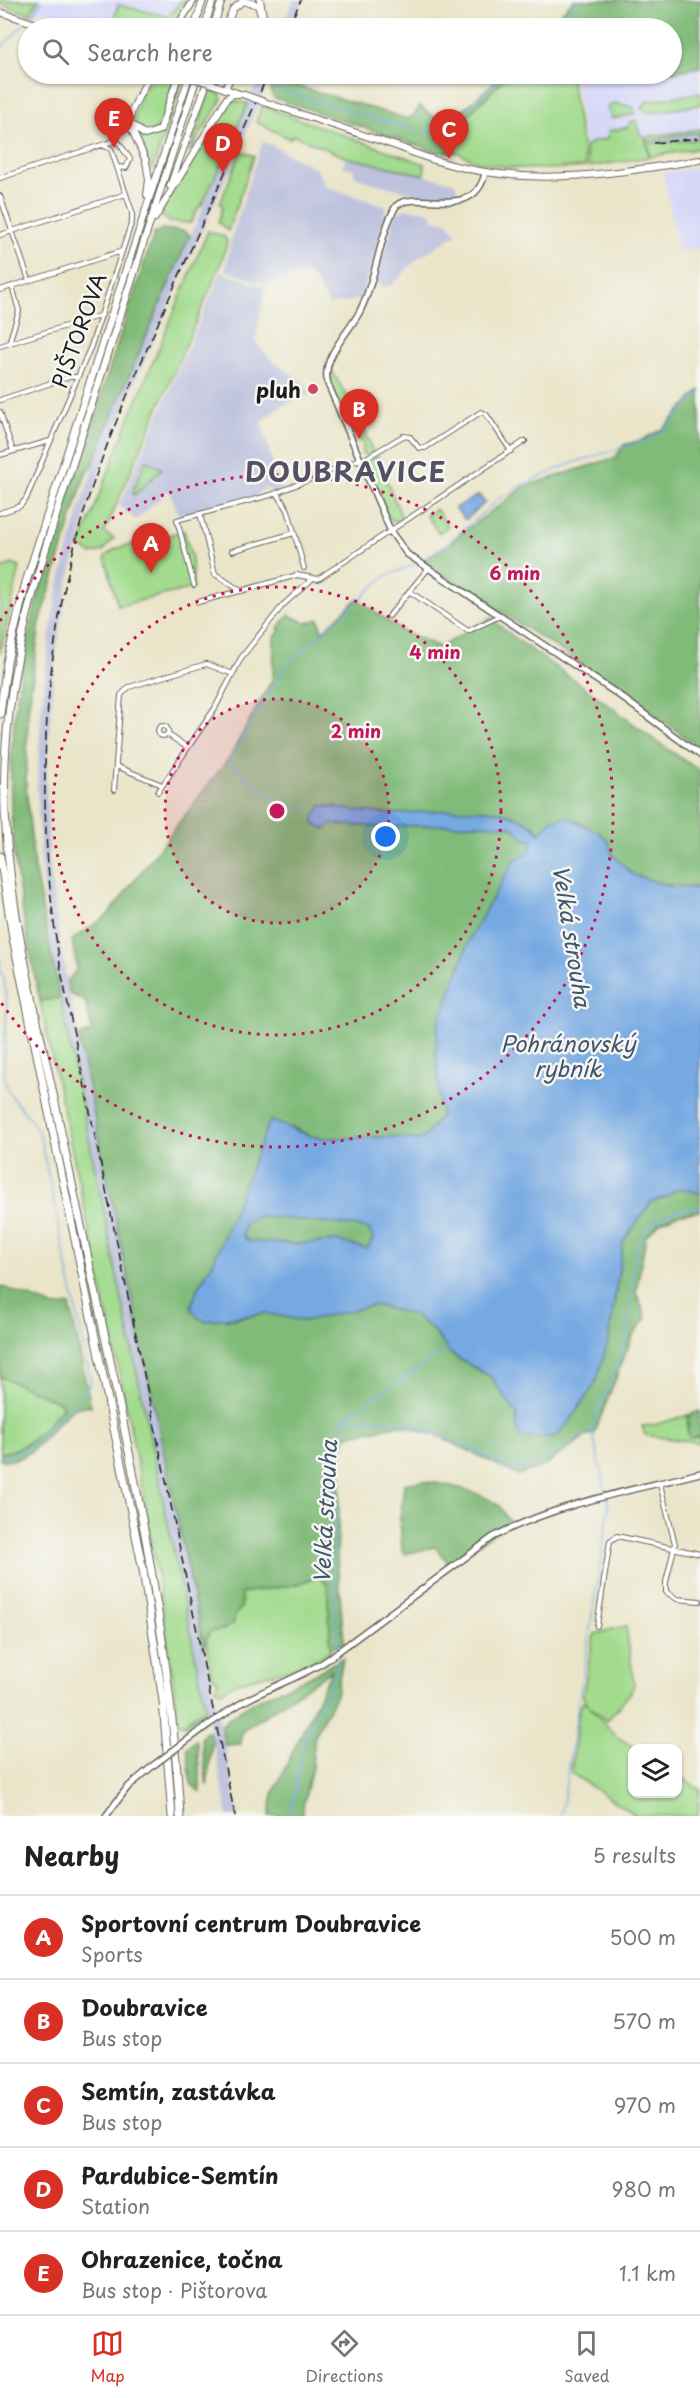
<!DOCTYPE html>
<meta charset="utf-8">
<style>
body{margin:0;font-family:"Playpen Sans",sans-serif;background:#f6f6f6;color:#222}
.controls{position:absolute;right:18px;bottom:18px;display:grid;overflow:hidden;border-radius:12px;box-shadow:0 2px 4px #0004}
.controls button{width:54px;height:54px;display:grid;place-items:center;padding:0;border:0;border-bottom:2px solid #e0e0e0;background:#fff;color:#222;font:30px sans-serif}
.you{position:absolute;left:386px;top:837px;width:21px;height:21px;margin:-15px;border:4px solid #fff;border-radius:50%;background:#1a73e8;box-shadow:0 0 0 9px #1a73e833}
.badge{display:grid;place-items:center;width:39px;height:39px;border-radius:50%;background:#d93025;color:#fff;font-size:20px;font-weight:700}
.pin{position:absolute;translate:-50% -50px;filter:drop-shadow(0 2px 3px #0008)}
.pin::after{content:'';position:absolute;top:32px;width:21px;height:18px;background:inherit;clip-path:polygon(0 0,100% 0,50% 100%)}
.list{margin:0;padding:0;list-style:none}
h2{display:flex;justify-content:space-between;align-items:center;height:78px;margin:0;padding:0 24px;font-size:26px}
h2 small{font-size:20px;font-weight:400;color:#767676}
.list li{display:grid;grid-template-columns:39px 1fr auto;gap:18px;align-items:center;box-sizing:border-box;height:84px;padding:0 24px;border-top:2px solid #e0e0e0}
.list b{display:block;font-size:22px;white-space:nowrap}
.list p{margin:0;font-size:20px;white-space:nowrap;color:#767676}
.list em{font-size:20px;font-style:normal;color:#767676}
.icon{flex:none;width:33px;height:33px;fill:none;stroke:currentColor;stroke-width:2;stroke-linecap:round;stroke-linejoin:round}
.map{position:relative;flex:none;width:700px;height:1816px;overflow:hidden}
.search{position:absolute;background:#fff;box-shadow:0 2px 4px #0004;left:18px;right:18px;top:18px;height:66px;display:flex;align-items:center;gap:15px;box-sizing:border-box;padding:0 21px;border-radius:33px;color:#767676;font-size:22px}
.sheet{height:498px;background:#fff}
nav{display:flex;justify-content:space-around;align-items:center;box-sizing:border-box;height:84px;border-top:2px solid #e0e0e0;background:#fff;font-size:16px;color:#767676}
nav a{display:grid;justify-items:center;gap:3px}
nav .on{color:#d93025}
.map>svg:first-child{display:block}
.built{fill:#d6d7f8}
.industrial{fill:#bec2dd}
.green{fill:#a2db8e;stroke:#5f7c55;stroke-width:1.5;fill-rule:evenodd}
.forest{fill:#81bb79;stroke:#4e6c4a;stroke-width:1.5}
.water{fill:#76a9e2;stroke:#49627f;stroke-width:1.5;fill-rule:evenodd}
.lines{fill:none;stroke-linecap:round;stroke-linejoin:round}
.stream{stroke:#76a9e2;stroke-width:1.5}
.street-casing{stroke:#646259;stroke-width:6}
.secondary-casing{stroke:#646259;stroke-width:8}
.primary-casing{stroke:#646259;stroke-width:8}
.highway-casing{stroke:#646259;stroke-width:9}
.street{stroke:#fff;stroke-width:4}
.secondary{stroke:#fff;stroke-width:5}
.primary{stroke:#fff;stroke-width:6}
.highway{stroke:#fff;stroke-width:7}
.rail{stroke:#1c1c1c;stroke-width:1.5;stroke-dasharray:9 4.5;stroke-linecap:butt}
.secondary-bridge-casing{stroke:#646259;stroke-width:8;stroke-linecap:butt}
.primary-bridge-casing{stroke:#646259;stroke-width:8;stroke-linecap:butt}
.secondary-bridge{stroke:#fff;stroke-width:5}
.primary-bridge{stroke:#fff;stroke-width:6}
.ring{fill:none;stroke:#c2185b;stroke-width:3;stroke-dasharray:3 6}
.poi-dot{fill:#d1495b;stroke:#f6f6f2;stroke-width:2}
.labels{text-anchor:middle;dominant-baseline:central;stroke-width:5;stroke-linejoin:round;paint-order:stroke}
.street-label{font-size:21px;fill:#1c1c1c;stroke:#f6f6f2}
.poi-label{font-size:21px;font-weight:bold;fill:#1c1c1c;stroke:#f6f6f2;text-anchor:end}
.water-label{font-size:22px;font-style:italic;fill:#40546b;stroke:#f6f6f2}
.district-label{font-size:27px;font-weight:bold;letter-spacing:1.5px;fill:#565063;stroke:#f6f6f2}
.centre{fill:#c2185b;stroke:#f6f6f2;stroke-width:3}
.ring-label{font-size:18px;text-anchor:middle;font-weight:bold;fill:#c2185b;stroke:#f6f6f2;stroke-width:5;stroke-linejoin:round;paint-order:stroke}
</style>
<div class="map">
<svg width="700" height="1816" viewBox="0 0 700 1816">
<rect width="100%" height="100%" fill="#f6f6f2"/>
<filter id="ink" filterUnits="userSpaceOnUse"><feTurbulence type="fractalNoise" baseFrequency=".0167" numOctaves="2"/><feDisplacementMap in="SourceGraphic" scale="12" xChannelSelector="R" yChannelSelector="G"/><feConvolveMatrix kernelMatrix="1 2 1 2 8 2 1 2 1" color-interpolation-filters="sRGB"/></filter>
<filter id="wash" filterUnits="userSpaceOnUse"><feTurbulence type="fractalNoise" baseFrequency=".008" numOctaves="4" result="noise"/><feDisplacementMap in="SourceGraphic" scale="24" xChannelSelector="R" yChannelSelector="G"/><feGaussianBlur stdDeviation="1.35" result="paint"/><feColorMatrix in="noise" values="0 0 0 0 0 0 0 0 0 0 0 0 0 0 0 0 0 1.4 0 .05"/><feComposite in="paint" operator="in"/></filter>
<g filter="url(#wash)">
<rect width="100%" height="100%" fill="#eae5c9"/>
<!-- built -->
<path class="built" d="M6 0H182L169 15 160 16 119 5 112 28H98Z
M700 0V148L589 167 573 74H672V28H559Z
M700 167V248L679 251 663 173Z"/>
<!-- industrial -->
<path class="industrial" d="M294 0H304L292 28H281Z
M261 74H272L130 393 92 494 66 591 54 667 46 781 49 859 61 951 239 1816H228L52 954 41 866 37 787 41 715 50 632 59 584 79 510 110 420Z
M692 133 699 134V139L651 145 650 141Z
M265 142 316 168 326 187 386 206 384 213 387 214 361 299 329 305 312 276 304 273 265 284 225 270 231 239 262 143Z
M345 157 453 182 456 184 457 193 453 196 436 198 369 182 354 175V169L343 167Z
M405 209 428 211 432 214V220L447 222 457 234 418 258 393 284 385 287 375 282 396 214Z
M221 272 266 287 255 341 272 361 302 381 310 394 280 407 261 422 280 490 273 492 266 489 260 491 257 496 179 516 169 490 136 520 119 506Z"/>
<!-- green -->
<path class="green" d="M0 0H39L29 14 0 4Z
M182 0H191L173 28H112L118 5 166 16 173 12Z
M163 74 175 78 160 125 157 129 146 132 135 124C134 108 145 77 163 74Z
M509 74H570L586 167C543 170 461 175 437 132L462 121Z
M180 80 182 81 153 169H151L138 136H154L165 127Z
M210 91 220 93 222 99 189 153Z
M700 93V105L649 113 642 108 647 101Z
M230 101 248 103 203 203 197 210 191 223 170 222 162 216 164 207Z
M614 103 633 107 635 114 612 119 607 108Z
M262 106 425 164 424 175 345 157 293 135 290 139 256 122Z
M636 121 640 134 645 137 649 157 589 167 585 148 592 142 607 139 609 131 629 127V122Z
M700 129V148L650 157 647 137ZM692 133 699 134V139L651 144V141Z
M241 151 254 156 228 231 218 222 223 206 220 204Z
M208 231 225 237 227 243 220 266 104 533 114 538 103 551 91 554 80 546 126 426Z
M331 370 361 419 373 453 368 456 362 454 363 445C355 429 323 389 331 370Z
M377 456 402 518 400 522 389 519 366 464V461Z
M146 460 162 469 134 495 133 491Z
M436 509 448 527 439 533 426 515Z
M184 531 192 558 193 588 118 606 105 557 115 549Z
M12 564 20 567 0 654V569Z
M60 998 206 1709 189 1718 184 1724 179 1725C149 1481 90 1241 40 1001Z
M0 1376 61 1403 63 1408C57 1413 55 1418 51 1423 39 1438 19 1451 0 1453Z
M688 1415 687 1431 694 1438 700 1435V1443L645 1435 642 1426 654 1425Z
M319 1576 327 1584 331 1649C303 1675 253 1671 221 1691L216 1689 218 1681 212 1676 206 1638 211 1631 223 1630 234 1622 235 1615 241 1608V1593L295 1585Z
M626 1626 634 1684 631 1692 607 1721 589 1706 616 1736 635 1748H632V1794H678V1775L700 1790 698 1816H636L571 1773 579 1711 582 1703 587 1704 584 1701 583 1694 593 1639 595 1634Z"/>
<!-- forest -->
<path class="forest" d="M574 0H700V67L672 72V28H545Z
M502 74H509L462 121 437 132 442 142 456 152H437L274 98 270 91 274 79 408 119 415 114 420 106C426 111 432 117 440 118 458 121 489 86 502 74Z
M162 229 184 231 190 235 110 420 93 465 86 472 40 623 28 712 26 785 34 867 60 998 40 1001C24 924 8 847 11 767 14 660 47 560 80 459 105 384 128 309 154 234Z
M700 390V748L616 686 423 562 524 487 616 457 624 445 642 440 664 428Z
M357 599 402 631 440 647 491 618C521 645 555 666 587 689 625 716 660 747 700 770V888C678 883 652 889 632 874 601 851 600 813 551 820L540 833 535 826 503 812 484 810 400 814 344 811 336 806H321L331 824 381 827 477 824 511 826 525 839 534 840 529 853 502 882 471 936 438 1025 436 1052 441 1115 425 1137 416 1140 402 1137 322 1138 310 1136 295 1128H266L264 1140 214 1261 197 1289 226 1320 266 1313 304 1321 375 1305 413 1315 431 1328 451 1354 491 1377 517 1414V1428L595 1384 612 1317 623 1242 651 1202 666 1197 679 1187 700 1193V1211L676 1215 661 1222 646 1236 636 1292 646 1318 632 1337 594 1434 587 1435 544 1466 517 1475 441 1437 401 1425 350 1435 345 1438 342 1448 337 1556 344 1642 331 1649 327 1584 319 1576 295 1585 242 1593 241 1608 235 1615 233 1624 223 1630 211 1631 206 1638 204 1648 78 1037 92 1031 85 1001 70 994 67 982 77 969 72 940 108 915 229 758 273 678 274 638 280 630 278 628 289 615 306 623 319 619 322 632Z
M258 1216 354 1226 369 1229 374 1239 367 1250 337 1241 297 1244 248 1241 242 1234 246 1221Z
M0 1286 56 1307 70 1305 91 1407C58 1398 43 1467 0 1460V1453C31 1449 44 1428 63 1407L61 1403 0 1376Z
M700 1411V1435L690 1438 688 1436V1415Z
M423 1481C449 1485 474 1489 497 1504 504 1509 504 1518 511 1522L446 1566 447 1561 435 1547 405 1554 402 1551 400 1519 404 1484Z
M343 1658 336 1695 315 1734 312 1767 301 1816H269L273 1794 284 1770 332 1670 245 1729 241 1734V1744L225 1745 221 1726C243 1703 269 1695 298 1682 313 1675 328 1666 343 1658Z
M196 1714H205L207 1717 190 1732 184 1724Z
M206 1732H209L212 1742 207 1786 201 1738Z
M196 1740 197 1742 201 1793 191 1784 187 1747Z"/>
<!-- water -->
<path class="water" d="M479 495 485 503 465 520 455 508Z
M321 806C343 808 365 813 389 814 434 814 507 795 540 833L551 820 568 817 598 832 608 841 612 854 632 874 674 888H700V1193L679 1188 666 1197 651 1202 623 1242 608 1342 595 1384 570 1421 557 1436 521 1439 517 1428V1414L491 1377 451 1354 431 1328 413 1315 375 1305 304 1321 266 1313 206 1321 198 1318 191 1308 197 1289 214 1261 270 1120 310 1136 322 1138 402 1137 416 1140 425 1137 441 1115 436 1052 438 1025 471 936 514 860 529 853 533 840 525 839 511 826 477 824 381 827 331 824 325 829 313 823 315 815ZM258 1216 354 1226 369 1229 373 1239 367 1249 337 1241 297 1244 248 1241 242 1234 246 1222Z"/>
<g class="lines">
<!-- stream -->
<path class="stream" d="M30 18 43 0
M550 28 579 0
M0 49 24 24
M274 88 415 130
M423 130 449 125 504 74
M421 561 447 544 499 499 517 488 569 464 647 440 664 430 700 392
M308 810C273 803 252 785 229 759L287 665 384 577 417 563
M0 959V975
M344 1418 403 1421 473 1449 511 1469H528L551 1458 592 1430C599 1400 617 1374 625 1344 643 1282 610 1215 700 1207
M0 1456C29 1459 65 1412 85 1392L91 1382 40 1136C33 1115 10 1103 5 1081 0 1045 13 1008 2 973
M338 1650 333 1557 338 1448 344 1418 448 1349
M291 1816C296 1789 298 1763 306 1737 316 1709 337 1685 338 1654
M561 1816 609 1507 592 1430"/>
</g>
</g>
<g filter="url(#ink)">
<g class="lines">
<defs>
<path id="street" d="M0 178 114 141 119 143 130 159 126 168 118 167
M0 196 29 280
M0 235 126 194
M0 290 122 251
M9 343 19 311 12 286
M0 346 102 315
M0 400 69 377H78
M0 412 13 451
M0 455 50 441
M361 461 403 436 410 437 419 448H425L481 412 486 414 511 451
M277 493 288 510 304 568
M0 513 20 506 26 499 91 346 132 221V212L111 149 102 145
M200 514 215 574 241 591 297 575 318 579 525 441
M232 551 294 533
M194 585 177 520 271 495 360 459
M409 591 468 631 500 616
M198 602 240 591
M389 616 427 570
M158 731a5 5 0 1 1 10 0a5 5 0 1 1-10 0Z
M167 734 188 748
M116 766 162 785
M114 790 121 695 129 687 206 664 233 674
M158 792 215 708 241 658 283 605 311 580
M660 1484 675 1544 666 1582V1592L677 1599 700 1601
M597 1626 610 1541 617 1536 700 1554"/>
<path id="secondary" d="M485 173C474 223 416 188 396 206 378 238 377 278 360 311 349 333 320 358 328 384L391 532 407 554 616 693 700 755
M223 1715C254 1692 291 1682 324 1662L493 1537C557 1503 631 1491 700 1473
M193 1736 205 1727
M106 1816 127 1788 155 1764"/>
<path id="primary" d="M0 12 48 28
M176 28 194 0
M194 28 203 0
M204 28 213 0
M213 28 222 0
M225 28 233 9 243 1 258 5 262 19
M259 28 263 16 260 0
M212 84 237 93
M225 89 232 74
M270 104 399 147
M132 125 145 135 160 130 179 74
M397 146C501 192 592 177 700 160
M170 186 210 74
M147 195 149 180 146 161 129 123 132 110 150 74
M155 218 227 98 234 94H242
M129 261 190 74
M137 263 198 74"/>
<path id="highway" d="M137 263C115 332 93 400 71 468 39 566 9 660 5 763 0 883 34 1001 58 1117 105 1348 167 1580 180 1816
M0 714 7 662 26 582 129 261
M0 856 13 938 143 1570 163 1701 172 1816"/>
</defs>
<!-- street casing -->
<use href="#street" class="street-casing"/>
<!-- secondary casing -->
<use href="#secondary" class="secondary-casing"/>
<!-- primary casing -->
<use href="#primary" class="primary-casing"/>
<!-- highway casing -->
<use href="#highway" class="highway-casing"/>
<!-- street -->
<use href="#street" class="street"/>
<!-- secondary -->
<use href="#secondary" class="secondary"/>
<!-- primary -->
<use href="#primary" class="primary"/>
<!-- highway -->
<use href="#highway" class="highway"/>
<!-- rail -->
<path class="rail" d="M288 28 301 0
M654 143 698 138
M235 1816 62 976C36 827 38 676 79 529 100 454 132 384 163 312 198 233 234 153 268 74"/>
<defs>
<path id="secondary-bridge" d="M205 1727 223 1715
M155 1764 193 1736"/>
<path id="primary-bridge" d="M180 74 212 84
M242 94 270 104"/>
</defs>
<!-- secondary-bridge casing -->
<use href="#secondary-bridge" class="secondary-bridge-casing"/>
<!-- primary-bridge casing -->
<use href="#primary-bridge" class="primary-bridge-casing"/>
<!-- secondary-bridge -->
<use href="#secondary-bridge" class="secondary-bridge"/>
<!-- primary-bridge -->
<use href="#primary-bridge" class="primary-bridge"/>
</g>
</g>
<!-- distance rings -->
<circle cx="277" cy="811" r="112" fill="#c2185b" fill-opacity=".12"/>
<g class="ring">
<circle cx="277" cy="811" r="112"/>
<circle cx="277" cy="811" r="224"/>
<path d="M0 621A336 336 0 1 1 0 1001"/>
</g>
<!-- markers -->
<circle class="poi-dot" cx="313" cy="389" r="6"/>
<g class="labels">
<!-- street labels -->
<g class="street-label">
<text transform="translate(78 330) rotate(-70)">PIŠTOROVA</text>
</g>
<!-- poi labels -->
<g class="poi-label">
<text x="301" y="389">pluh</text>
</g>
<!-- water labels -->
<g class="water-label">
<text transform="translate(573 936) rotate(81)">Velká strouha</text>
<text x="568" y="1042">Pohránovský<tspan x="568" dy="25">rybník</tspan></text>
<text transform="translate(324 1512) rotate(-87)">Velká strouha</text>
</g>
<!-- district labels -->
<g class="district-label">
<text x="346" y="470">DOUBRAVICE</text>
</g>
</g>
<circle cx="277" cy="811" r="9" class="centre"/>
<g class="ring-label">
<text x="515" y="580">6 min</text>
<text x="435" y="659">4 min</text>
<text x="356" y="738">2 min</text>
</g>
</svg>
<div class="controls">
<button><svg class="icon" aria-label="layers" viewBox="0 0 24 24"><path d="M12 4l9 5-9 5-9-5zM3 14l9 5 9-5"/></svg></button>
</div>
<div class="you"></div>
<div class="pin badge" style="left:151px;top:573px">A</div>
<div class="pin badge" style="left:359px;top:439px">B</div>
<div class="pin badge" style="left:449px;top:159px">C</div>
<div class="pin badge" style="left:223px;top:173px">D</div>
<div class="pin badge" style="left:114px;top:148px">E</div>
<div class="search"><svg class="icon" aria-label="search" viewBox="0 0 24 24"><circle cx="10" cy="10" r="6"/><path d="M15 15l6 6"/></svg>Search here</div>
</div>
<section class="sheet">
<h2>Nearby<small>5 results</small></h2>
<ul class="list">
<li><span class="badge">A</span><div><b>Sportovní centrum Doubravice</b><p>Sports</p></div><em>500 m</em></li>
<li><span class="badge">B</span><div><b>Doubravice</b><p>Bus stop</p></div><em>570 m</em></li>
<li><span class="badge">C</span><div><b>Semtín, zastávka</b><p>Bus stop</p></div><em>970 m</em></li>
<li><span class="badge">D</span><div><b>Pardubice-Semtín</b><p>Station</p></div><em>980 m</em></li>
<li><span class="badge">E</span><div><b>Ohrazenice, točna</b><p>Bus stop · Pištorova</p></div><em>1.1 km</em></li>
</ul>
</section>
<nav>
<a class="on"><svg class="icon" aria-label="map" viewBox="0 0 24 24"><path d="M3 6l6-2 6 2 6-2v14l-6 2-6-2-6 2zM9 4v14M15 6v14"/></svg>Map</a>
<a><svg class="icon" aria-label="directions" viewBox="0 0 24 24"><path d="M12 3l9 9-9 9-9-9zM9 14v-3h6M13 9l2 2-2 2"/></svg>Directions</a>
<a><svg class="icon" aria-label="saved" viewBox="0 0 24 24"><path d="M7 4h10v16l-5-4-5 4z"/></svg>Saved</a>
</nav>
